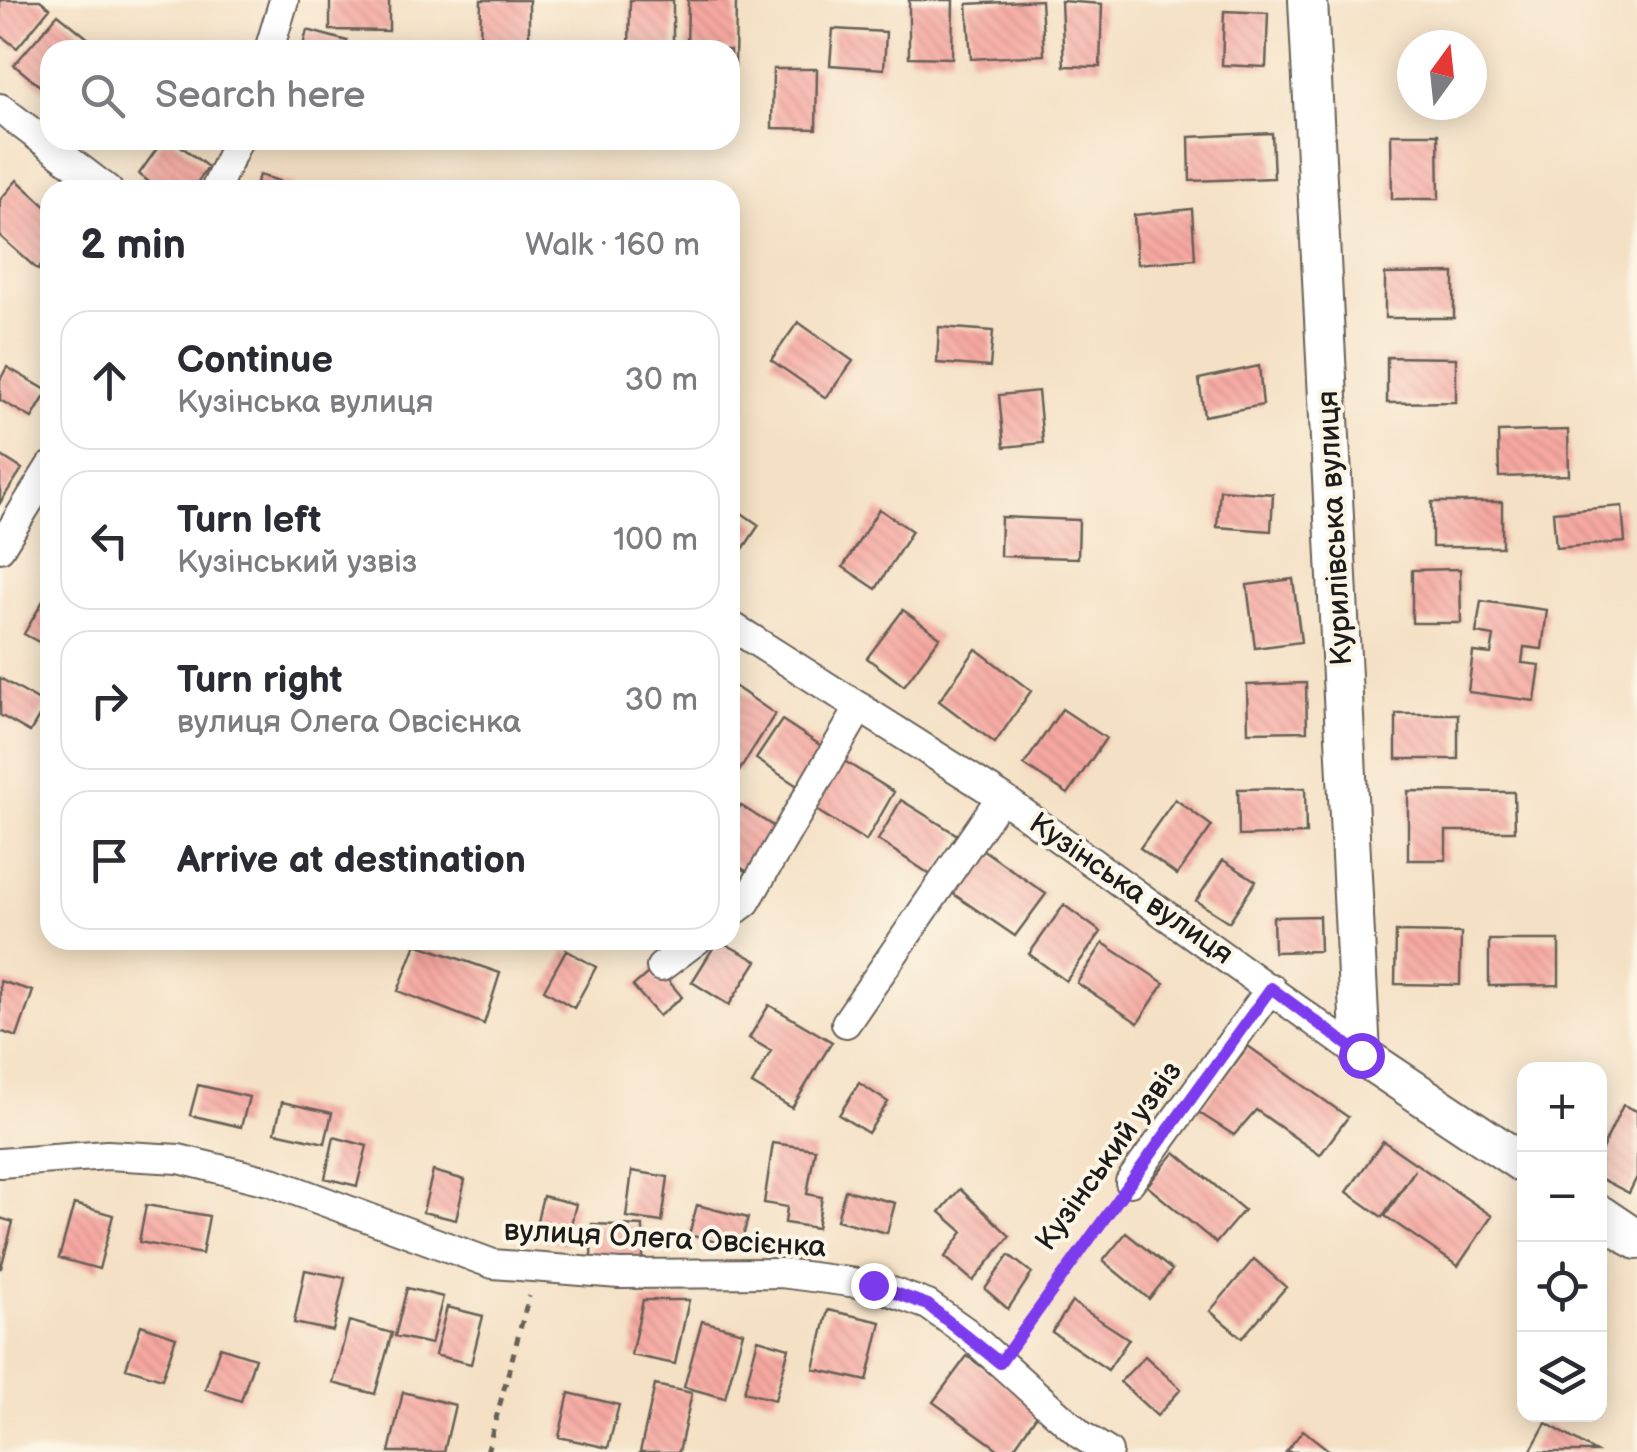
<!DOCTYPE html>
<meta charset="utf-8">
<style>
body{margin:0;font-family:"Balsamiq Sans",sans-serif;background:#f7f7f7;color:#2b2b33}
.controls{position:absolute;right:30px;bottom:30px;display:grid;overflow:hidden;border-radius:20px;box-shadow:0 5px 25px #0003}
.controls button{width:90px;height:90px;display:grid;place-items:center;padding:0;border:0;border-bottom:2px solid #e1e1e2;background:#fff;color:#2b2b33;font:50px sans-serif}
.compass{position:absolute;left:1397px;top:30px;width:90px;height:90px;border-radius:50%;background:#fff;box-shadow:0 5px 25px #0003;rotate:15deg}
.stop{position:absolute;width:30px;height:30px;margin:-22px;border:8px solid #7c3aed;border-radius:50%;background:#fff}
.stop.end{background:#7c3aed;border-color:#fff;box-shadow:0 2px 10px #0008}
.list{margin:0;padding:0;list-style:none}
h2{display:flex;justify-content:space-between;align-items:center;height:130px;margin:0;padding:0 40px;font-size:42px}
h2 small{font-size:32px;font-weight:400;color:#7c7c81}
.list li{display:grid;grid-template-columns:65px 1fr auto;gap:30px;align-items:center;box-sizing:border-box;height:140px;margin:0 20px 20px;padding:0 20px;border:2px solid #e1e1e2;border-radius:30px}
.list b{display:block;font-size:38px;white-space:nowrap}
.list p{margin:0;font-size:32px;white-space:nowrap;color:#7c7c81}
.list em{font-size:32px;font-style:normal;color:#7c7c81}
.icon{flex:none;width:55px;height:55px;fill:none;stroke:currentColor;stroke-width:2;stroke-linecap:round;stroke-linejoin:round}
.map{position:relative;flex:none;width:1637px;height:1452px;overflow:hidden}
.search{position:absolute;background:#fff;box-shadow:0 5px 25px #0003;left:40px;top:40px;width:700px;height:110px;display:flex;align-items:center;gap:25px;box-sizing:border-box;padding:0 35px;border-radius:30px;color:#7c7c81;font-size:38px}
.panel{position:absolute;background:#fff;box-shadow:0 5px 25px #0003;left:40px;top:180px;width:700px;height:770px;border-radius:30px}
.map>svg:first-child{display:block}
.building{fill:url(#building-back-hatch)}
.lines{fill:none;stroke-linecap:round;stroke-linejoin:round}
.street-casing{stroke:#686157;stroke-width:32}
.secondary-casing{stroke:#686157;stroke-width:42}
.path{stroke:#686157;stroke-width:5;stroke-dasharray:8 8;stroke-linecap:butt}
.street{stroke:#fff;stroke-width:28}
.secondary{stroke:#fff;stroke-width:38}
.route{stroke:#7c3aed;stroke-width:12}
.labels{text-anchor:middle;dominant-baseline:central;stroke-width:8;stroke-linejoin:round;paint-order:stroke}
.street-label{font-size:30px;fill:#1c1c1c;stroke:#fcf5e5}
</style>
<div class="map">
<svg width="1637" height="1452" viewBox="0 0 1637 1452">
<defs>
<pattern id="building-back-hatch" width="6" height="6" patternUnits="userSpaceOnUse" patternTransform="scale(2.5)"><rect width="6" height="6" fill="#f6a8a1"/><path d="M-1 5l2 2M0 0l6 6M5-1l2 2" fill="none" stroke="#d2908a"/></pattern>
</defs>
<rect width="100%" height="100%" fill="#fcf5e5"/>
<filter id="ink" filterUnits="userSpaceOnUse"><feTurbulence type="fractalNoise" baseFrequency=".01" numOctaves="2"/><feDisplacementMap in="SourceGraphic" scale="20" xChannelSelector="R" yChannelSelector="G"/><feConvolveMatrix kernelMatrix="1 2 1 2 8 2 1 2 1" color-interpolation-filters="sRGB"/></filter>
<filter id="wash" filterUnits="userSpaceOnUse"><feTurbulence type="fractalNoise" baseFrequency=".0048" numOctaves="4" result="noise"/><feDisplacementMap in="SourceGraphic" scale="40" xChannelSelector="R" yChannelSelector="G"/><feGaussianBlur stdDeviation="2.25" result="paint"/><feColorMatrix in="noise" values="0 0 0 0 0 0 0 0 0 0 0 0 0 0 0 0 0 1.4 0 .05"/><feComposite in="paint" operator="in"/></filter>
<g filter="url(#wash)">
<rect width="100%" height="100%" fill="#f4e0c4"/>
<g id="blocks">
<!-- building -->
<path class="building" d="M0 0H40L50 8 17 48 0 35Z
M330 0H389V31L330 30Z
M481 0H529V48H480Z
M630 0H673V50H629Z
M688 0H736L735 68H730V50H687Z
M909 0H953L952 58 909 57Z
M1041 0 1044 55 971 59 967 4Z
M1061 1 1102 4 1100 67 1064 66Z
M1224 11 1268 13 1266 67 1222 65Z
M58 14 90 40 81 50H50V86L46 91 14 65Z
M833 29 886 32 884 69 830 65Z
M307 30 347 41 345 50H302Z
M773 69H817L816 129 772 128Z
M1272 133 1274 178 1190 181 1189 137Z
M1391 134H1438L1439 199H1392Z
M163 140H173L208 167 192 190H159L139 174Z
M259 175 293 185 292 190H254Z
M17 180 50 210V254L38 270 0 236V200Z
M1192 209 1195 259 1137 264 1134 215Z
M1454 273V318H1385V274Z
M798 322 853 361 826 398 771 360Z
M939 327 993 331 990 367 937 363Z
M1387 357 1456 358V402L1387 403Z
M1259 366 1263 405 1204 416 1199 379Z
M7 367 48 391 32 418 0 400V380Z
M1038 391 1043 443 1004 447 999 395Z
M1568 430 1569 475 1499 477 1498 432Z
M0 455 22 469 0 503Z
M1220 490 1273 494 1271 531 1217 527Z
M1432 502H1502V547H1432Z
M730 505 759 525 733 564 730 562Z
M1622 506 1625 542 1556 548 1553 512Z
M879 509 912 531 876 589 843 567Z
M1001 517 1079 520 1078 558 1000 556Z
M1460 569 1461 623H1412V570Z
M1293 579 1301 642 1255 648 1247 585Z
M47 594 50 596V648L24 634Z
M1481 601 1547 610 1542 649 1524 647 1522 663 1540 665 1535 701 1468 692 1473 652 1491 654 1494 636 1476 633Z
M903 610 940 637 904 686 867 658Z
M976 649 1031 691 995 743 939 701Z
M0 678 46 705 30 732 0 715Z
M730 683 775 714 738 773 730 768Z
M1306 683 1307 731 1248 732 1247 685Z
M1062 709 1106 738 1068 794 1024 765Z
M1396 714H1458V759H1396Z
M782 720 823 747 799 787 756 759Z
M841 759 894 792 866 841 813 808Z
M1305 788 1306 834 1239 836 1238 789Z
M1408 791 1514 792 1515 831H1446V860H1408Z
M1175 799 1212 826 1177 875 1140 848Z
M901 800 959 836 934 877 878 840Z
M740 805 779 830 751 874 730 861V821Z
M979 847 1046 894 1015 936 949 891Z
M1223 860 1256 881 1229 922 1196 901Z
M1064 905 1101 932 1066 981 1029 954Z
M1319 916 1320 951 1274 952 1273 917Z
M1396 932 1461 933 1460 985 1395 984Z
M718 940 757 961 729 1005 692 982Z
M1489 940H1559V985L1489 986Z
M1103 943 1164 983 1138 1023 1077 983Z
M416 944 500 973 484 1024 398 991Z
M566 950 596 967 574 1008 544 990Z
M656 966 682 997 659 1016 633 986Z
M0 981 33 991 17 1037 0 1031Z
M769 1005 832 1042 792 1108 752 1084 771 1051 749 1038Z
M1248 1046 1348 1117 1320 1155 1256 1110 1234 1135 1198 1112Z
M859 1083 888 1102 868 1133 839 1115Z
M198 1085 249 1097 241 1127 190 1115Z
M282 1102 332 1113 325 1143 275 1132Z
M1623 1105 1637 1111V1177L1629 1193 1600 1178V1153Z
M334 1137 367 1146 357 1186 325 1178Z
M1383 1141 1492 1216 1458 1266 1385 1216 1415 1170 1382 1217 1347 1192Z
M773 1143 815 1149 807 1194 822 1197 817 1228 785 1223 787 1207 764 1203Z
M1175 1152 1244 1210 1216 1243 1147 1186Z
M433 1171 465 1180 456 1220 423 1212Z
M632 1171 668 1177 662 1222 626 1217Z
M960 1189 1010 1236 973 1281 945 1257 963 1232 940 1212Z
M845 1190 895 1203 887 1233 837 1220Z
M543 1196 576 1204 566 1245 533 1237Z
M74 1204 113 1215 99 1269 59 1258Z
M146 1205 209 1216 202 1254 139 1242Z
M697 1205 748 1218 740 1248 689 1235Z
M0 1218 13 1222 1 1268H0Z
M592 1224 643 1226V1260L591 1259Z
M1126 1233 1172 1270 1149 1299 1103 1261Z
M1009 1255 1032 1273 1008 1309 985 1289Z
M1254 1259 1286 1287 1242 1338 1210 1311Z
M305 1270 345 1278 333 1331 294 1323Z
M407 1288 443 1297 431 1344 395 1336Z
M643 1300H689L675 1364 631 1355Z
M1072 1302 1129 1339 1108 1370 1052 1332Z
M447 1307 483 1316 471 1364 435 1355Z
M828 1310 881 1322 867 1381 814 1369Z
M349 1321 392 1333 375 1394 333 1383Z
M702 1321 743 1332 725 1398 684 1387Z
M141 1325 176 1337 162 1379 126 1368Z
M758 1339 789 1348 775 1400 744 1392Z
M220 1347 255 1358 241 1401 205 1389Z
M967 1356 1041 1409 1011 1452H1002L933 1402Z
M1145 1356 1181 1389 1157 1416 1120 1382Z
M655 1385 692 1393 679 1452H640Z
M403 1392 455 1405 444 1452H389Z
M569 1393 619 1405 608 1448 559 1437Z
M1546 1423 1596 1452H1530Z
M1303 1430 1331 1452H1286Z"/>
</g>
</g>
<g filter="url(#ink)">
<use href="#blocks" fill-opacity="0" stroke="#686157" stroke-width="2.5"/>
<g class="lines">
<defs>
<path id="street" d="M269 50 284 0
M0 108 108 190
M215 190 238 140
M0 548 50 467
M730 625 1001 797 1361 1055
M730 914 746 902 860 707
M661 967 697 940
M846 1023 1001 797
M0 1163 107 1155 179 1159 272 1182 493 1264 619 1274 781 1273 873 1285 928 1305 965 1331 1081 1435 1108 1452
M1130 1182 1271 988"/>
<path id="secondary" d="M1308 0 1361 1055 1524 1164
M1600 1215 1637 1240"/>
</defs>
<!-- street casing -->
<use href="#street" class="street-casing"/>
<!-- secondary casing -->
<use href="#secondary" class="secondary-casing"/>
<!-- path -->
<path class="path" d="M1016 1340 1115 1202
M487 1452 529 1296"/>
<!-- street -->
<use href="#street" class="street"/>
<!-- secondary -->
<use href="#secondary" class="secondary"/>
</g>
</g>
<g class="lines" filter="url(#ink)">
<!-- route -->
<path class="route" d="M873 1285 928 1305 1000 1363 1271 988 1361 1055"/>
</g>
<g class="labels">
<!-- street labels -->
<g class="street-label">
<text transform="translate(1335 528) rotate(-93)">Курилівська вулиця</text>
<text transform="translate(1131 889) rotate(35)">Кузінська вулиця</text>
<text transform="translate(1109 1156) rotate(-54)">Кузінський узвіз</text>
<text transform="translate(665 1239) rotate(3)">вулиця Олега Овсієнка</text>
</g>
</g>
</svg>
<div class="controls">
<button>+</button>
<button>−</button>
<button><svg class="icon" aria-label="locate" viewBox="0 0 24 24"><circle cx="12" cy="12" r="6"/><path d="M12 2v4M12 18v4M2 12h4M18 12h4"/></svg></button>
<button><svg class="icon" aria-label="layers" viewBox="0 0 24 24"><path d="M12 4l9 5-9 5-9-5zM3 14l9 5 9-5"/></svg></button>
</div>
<svg class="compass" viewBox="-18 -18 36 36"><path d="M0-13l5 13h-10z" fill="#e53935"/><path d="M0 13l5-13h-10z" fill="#7c7c81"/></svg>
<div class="stop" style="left:1361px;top:1055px"></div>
<div class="stop end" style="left:873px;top:1285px"></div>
<div class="search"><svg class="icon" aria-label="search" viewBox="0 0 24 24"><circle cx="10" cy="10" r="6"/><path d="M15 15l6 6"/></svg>Search here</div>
<section class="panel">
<h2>2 min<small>Walk · 160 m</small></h2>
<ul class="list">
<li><svg class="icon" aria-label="ahead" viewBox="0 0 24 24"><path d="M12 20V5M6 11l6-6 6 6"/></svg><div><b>Continue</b><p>Кузінська вулиця</p></div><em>30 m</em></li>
<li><svg class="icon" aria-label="left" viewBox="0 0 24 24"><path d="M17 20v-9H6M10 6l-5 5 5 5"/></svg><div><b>Turn left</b><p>Кузінський узвіз</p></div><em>100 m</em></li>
<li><svg class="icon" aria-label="right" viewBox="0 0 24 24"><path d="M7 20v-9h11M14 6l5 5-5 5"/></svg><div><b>Turn right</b><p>вулиця Олега Овсієнка</p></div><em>30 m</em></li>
<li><svg class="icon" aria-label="arrive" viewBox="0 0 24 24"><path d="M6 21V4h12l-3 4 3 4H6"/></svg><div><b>Arrive at destination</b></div></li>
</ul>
</section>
</div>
